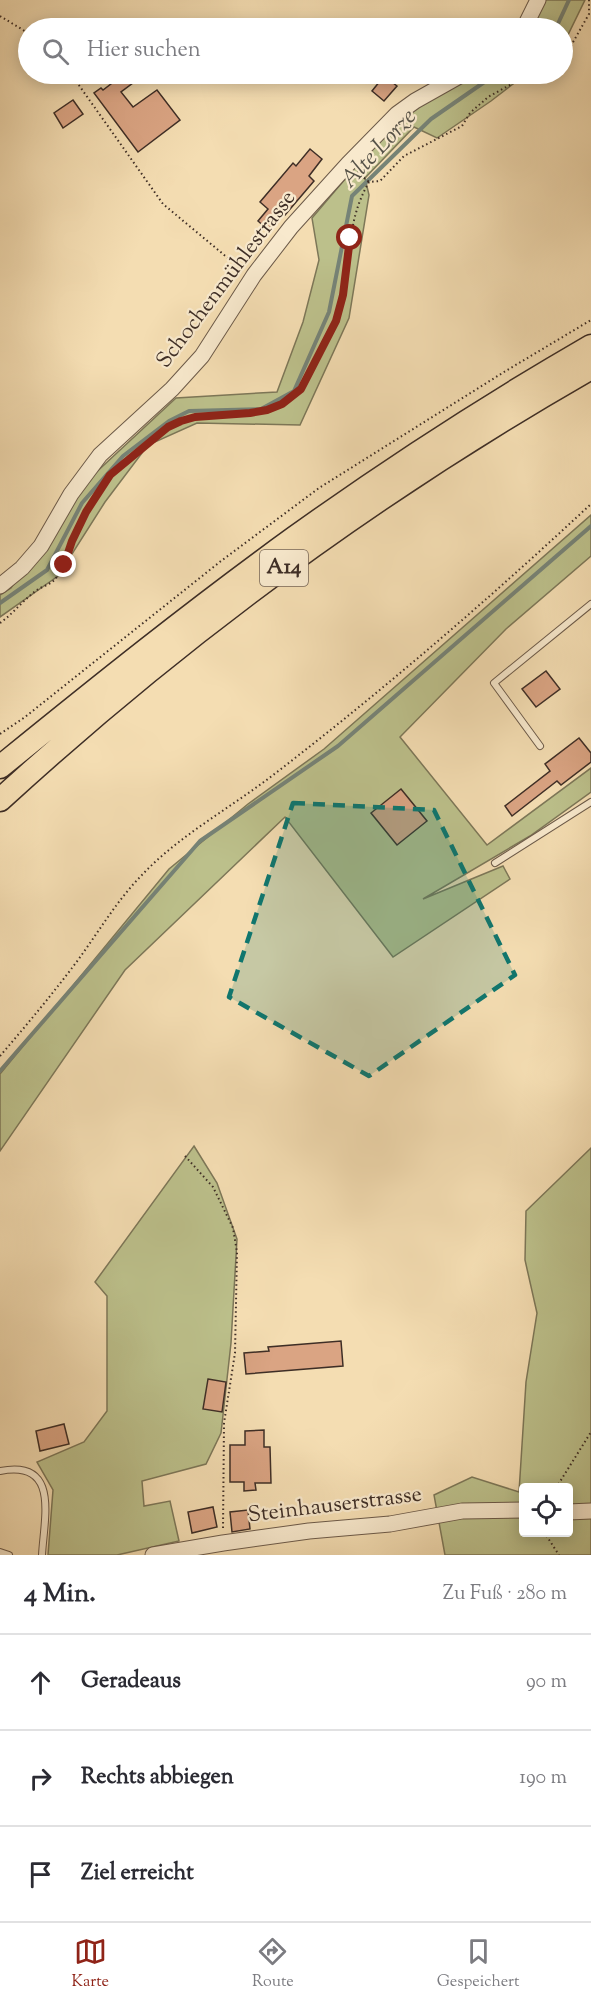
<!DOCTYPE html>
<html lang="de">
<meta charset="utf-8">
<style>
body{margin:0;font-family:"Sorts Mill Goudy",serif;background:#f7f7f7;color:#2b2b33}
.controls{position:absolute;right:18px;bottom:18px;display:grid;overflow:hidden;border-radius:6px;box-shadow:0 3px 15px #0003}
.controls button{width:54px;height:54px;display:grid;place-items:center;padding:0;border:0;border-bottom:2px solid #e1e1e2;background:#fff;color:#2b2b33;font:30px sans-serif}
.stop{position:absolute;width:18px;height:18px;margin:-14px;border:4px solid #8f2418;border-radius:50%;background:#fff}
.stop.end{background:#8f2418;border-color:#fff;box-shadow:0 2px 6px #0008}
.list{margin:0;padding:0;list-style:none}
h2{display:flex;justify-content:space-between;align-items:center;height:78px;margin:0;padding:0 24px;font-size:26px}
h2 small{font-size:20px;font-weight:400;color:#7c7c81}
.list li{display:grid;grid-template-columns:39px 1fr auto;gap:18px;align-items:center;box-sizing:border-box;height:96px;padding:0 24px;border-top:2px solid #e1e1e2}
.list b{display:block;font-size:22px;white-space:nowrap}
.list em{font-size:20px;font-style:normal;color:#7c7c81}
.icon{flex:none;width:33px;height:33px;fill:none;stroke:currentColor;stroke-width:2;stroke-linecap:round;stroke-linejoin:round}
.map{position:relative;flex:none;width:591px;height:1555px;overflow:hidden}
.search{position:absolute;background:#fff;box-shadow:0 3px 15px #0003;left:18px;right:18px;top:18px;height:66px;display:flex;align-items:center;gap:15px;box-sizing:border-box;padding:0 21px;border-radius:33px;color:#7c7c81;font-size:22px}
.sheet{height:366px;background:#fff}
nav{display:flex;justify-content:space-around;align-items:center;box-sizing:border-box;height:84px;border-top:2px solid #e1e1e2;background:#fff;font-size:16px;color:#7c7c81}
nav a{display:grid;justify-items:center;gap:3px}
nav .on{color:#8f2418}
.map>svg:first-child{display:block}
.green{fill:#bcc08b;stroke:#7d7758;stroke-width:1.5;fill-rule:evenodd}
.lines{fill:none;stroke-linecap:round;stroke-linejoin:round}
.stream{stroke:#768377;stroke-width:4}
.building{fill:#daa483;stroke:#3e2e26;stroke-width:1.5}
.service-casing{stroke:#6c5a49;stroke-width:8}
.tertiary-casing{stroke:#6c5a49;stroke-width:17}
.motorway-casing{stroke:#3e2e26;stroke-width:25}
.path{stroke:#3e2e26;stroke-width:2;stroke-dasharray:1.5 3;stroke-linecap:butt}
.service{stroke:#f8e9cd;stroke-width:6}
.tertiary{stroke:#f8e9cd;stroke-width:15}
.motorway{stroke:#f4ddb2;stroke-width:22}
.route{stroke:#8f2418;stroke-width:8}
.marked{fill:#0f766e;fill-opacity:0.2;stroke:#0f766e;stroke-width:4.5;stroke-dasharray:12 8;stroke-linejoin:round}
.labels{text-anchor:middle;dominant-baseline:central;stroke-width:4.5;stroke-linejoin:round;paint-order:stroke}
.shield{fill:#f8e9cd;stroke:#766658;stroke-width:1.5}
.shield-label{font-size:21px;font-weight:bold;fill:#3e2e26}
.street-label{font-size:22px;fill:#3e2e26;stroke:#f8e9cd}
.water-label{font-size:24px;font-style:italic;fill:#565248;stroke:#f8e9cd}
</style>
<div class="map">
<svg width="591" height="1555" viewBox="0 0 591 1555">
<rect width="100%" height="100%" fill="#f4ddb2"/>
<filter id="stains"><feTurbulence type="fractalNoise" baseFrequency=".00333" numOctaves="4"/><feColorMatrix values="0 0 0 0 .2 0 0 0 0 .09 0 0 0 0 .02 0 0 0 .5 -.17"/></filter>
<radialGradient id="worn" r=".72"><stop offset=".6" stop-color="#630" stop-opacity="0"/><stop offset="1" stop-color="#630" stop-opacity=".3"/></radialGradient>
<!-- green -->
<path class="green" d="M541 0H585L563 45 562 28H526Z
M465 74H526L491 101 437 138 414 127 365 178 369 195 349 318 300 425 197 423 148 445 105 502 58 576 0 617V595L11 588 76 491 176 398 277 392 303 322 319 260 312 218 386 131Z
M591 515V556L506 629 400 737 487 845 591 768V792L530 836 423 899 503 866 510 879 393 957 285 817 125 970 0 1151V1074L169 869 248 804 324 749Z
M194 1146 217 1183 237 1239 231 1343 221 1433 206 1464 142 1481 144 1506 170 1501 179 1541 117 1555H48L53 1490 37 1462 84 1442 107 1411V1296L95 1282Z
M591 1148V1555H445L434 1495 472 1477 519 1492 526 1382 537 1313 525 1260 526 1211ZM524 1488H568V1532H524Z"/>
<g class="lines">
<!-- stream -->
<path class="stream" d="M556 28 569 0
M0 603 47 570 82 503 123 456 169 421 189 411 261 409 294 391 329 312 352 196 431 119 496 74
M0 1071 200 841 338 746 591 526"/>
</g>
<!-- building -->
<path class="building" d="M124 74H145L121 92 133 107 157 90 180 120 138 152 94 93 101 88 103 90Z
M384 76 397 86 384 101 372 91Z
M73 100 83 114 63 128 54 113Z
M310 149 322 159 309 176 314 181 285 215 283 212 268 230 258 221 268 209 260 202 293 163 296 166Z
M546 671 560 689 536 707 522 689Z
M579 738 591 753V762L561 785 557 781 512 816 505 806 550 771 545 764Z
M401 789 427 821 397 845 371 813Z
M341 1341 343 1366 246 1374 244 1353 269 1351 268 1347Z
M208 1379 226 1382 222 1412 203 1409Z
M64 1424 69 1444 40 1451 36 1431Z
M264 1430V1447H270L271 1483H255L256 1490 244 1491V1482H230V1445H245V1431Z
M213 1507 217 1527 192 1533 188 1512Z
M248 1510 250 1529 232 1532 230 1512Z"/>
<g class="lines">
<defs>
<path id="service" d="M540 746 494 683 591 604
M495 863 591 802
M0 1471C60 1459 44 1518 42 1555
M0 1552 9 1555"/>
<path id="tertiary" d="M524 28 538 0
M0 586 22 568 41 546 71 494 100 455 172 389 202 356 254 275 291 227 348 164 397 114 415 101 463 74
M568 1512 591 1511
M153 1555 223 1543 309 1531 390 1524 462 1511 524 1510"/>
<path id="motorway" d="M0 767C96 689 193 611 294 538 390 469 489 405 591 346
M0 800C180 635 379 489 591 368"/>
</defs>
<!-- service casing -->
<use href="#service" class="service-casing"/>
<!-- tertiary casing -->
<use href="#tertiary" class="tertiary-casing"/>
<!-- motorway casing -->
<use href="#motorway" class="motorway-casing"/>
<!-- path -->
<path class="path" d="M0 16 28 33
M562 56 568 51 589 14V0
M71 74 163 204 241 269
M474 81 486 74
M357 172 369 182
M0 623C14 613 23 600 37 590 43 586 52 584 56 578 65 567 67 554 72 541 76 531 80 521 85 512 96 493 111 473 127 459 134 453 143 449 150 443 155 438 161 432 167 428 204 401 272 431 302 387 319 362 336 326 343 296 352 255 346 222 369 182L380 181 404 156 462 126 470 113 488 97 530 74
M0 734 25 717 221 561 319 488 504 372 591 320
M0 1056C25 1027 49 998 72 968 95 938 114 904 140 877 179 835 231 808 277 772 386 688 490 598 591 504
M185 1156 213 1187 233 1228 237 1252 235 1353 224 1423 223 1529
M556 1488 591 1432
M544 1532 559 1555"/>
<!-- service -->
<use href="#service" class="service"/>
<!-- tertiary -->
<use href="#tertiary" class="tertiary"/>
<!-- motorway -->
<use href="#motorway" class="motorway"/>
</g>
<g class="lines">
<!-- route -->
<path class="route" d="M64 565 72 541 86 512 110 475 168 427 181 421 195 417 250 413 267 410 282 404 301 389 336 321 343 295 350 238"/>
</g>
<!-- marked area -->
<path class="marked" d="M293 803 434 810 515 975 369 1076 229 997Z"/>
<g class="labels">
<!-- shield labels -->
<rect class="shield" x="260" y="550" width="48" height="36" rx="4.5"/>
<g class="shield-label">
<text x="284" y="568">A14</text>
</g>
<!-- street labels -->
<g class="street-label">
<text transform="translate(227 280) rotate(-53)">Schochenmühlestrasse</text>
<text transform="translate(335 1506) rotate(-7)">Steinhauserstrasse</text>
</g>
<!-- water labels -->
<g class="water-label">
<text transform="translate(379 149) rotate(-47)">Alte Lorze</text>
</g>
</g>
<rect width="100%" height="100%" filter="url(#stains)"/>
<rect width="100%" height="100%" fill="url(#worn)"/>
</svg>
<div class="controls">
<button><svg class="icon" aria-label="locate" viewBox="0 0 24 24"><circle cx="12" cy="12" r="6"/><path d="M12 2v4M12 18v4M2 12h4M18 12h4"/></svg></button>
</div>
<div class="stop" style="left:350px;top:238px"></div>
<div class="stop end" style="left:64px;top:565px"></div>
<div class="search"><svg class="icon" aria-label="search" viewBox="0 0 24 24"><circle cx="10" cy="10" r="6"/><path d="M15 15l6 6"/></svg>Hier suchen</div>
</div>
<section class="sheet">
<h2>4 Min.<small>Zu Fuß · 280 m</small></h2>
<ul class="list">
<li><svg class="icon" aria-label="ahead" viewBox="0 0 24 24"><path d="M12 20V5M6 11l6-6 6 6"/></svg><div><b>Geradeaus</b></div><em>90 m</em></li>
<li><svg class="icon" aria-label="right" viewBox="0 0 24 24"><path d="M7 20v-9h11M14 6l5 5-5 5"/></svg><div><b>Rechts abbiegen</b></div><em>190 m</em></li>
<li><svg class="icon" aria-label="arrive" viewBox="0 0 24 24"><path d="M6 21V4h12l-3 4 3 4H6"/></svg><div><b>Ziel erreicht</b></div></li>
</ul>
</section>
<nav>
<a class="on"><svg class="icon" aria-label="map" viewBox="0 0 24 24"><path d="M3 6l6-2 6 2 6-2v14l-6 2-6-2-6 2zM9 4v14M15 6v14"/></svg>Karte</a>
<a><svg class="icon" aria-label="directions" viewBox="0 0 24 24"><path d="M12 3l9 9-9 9-9-9zM9 14v-3h6M13 9l2 2-2 2"/></svg>Route</a>
<a><svg class="icon" aria-label="saved" viewBox="0 0 24 24"><path d="M7 4h10v16l-5-4-5 4z"/></svg>Gespeichert</a>
</nav>
